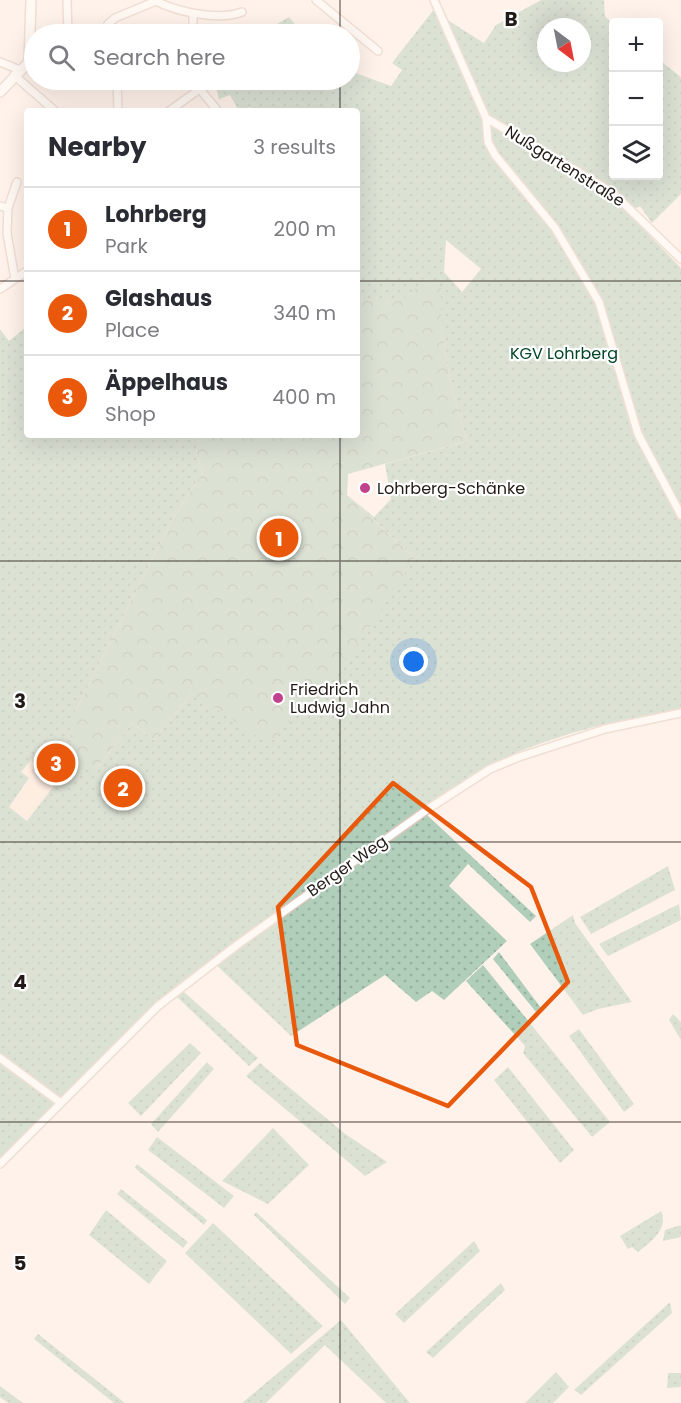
<!DOCTYPE html>
<meta charset="utf-8">
<style>
body{margin:0;font-family:Poppins,sans-serif;background:#f7f7f7;color:#2b2b33}
.controls{position:absolute;right:18px;top:18px;display:grid;overflow:hidden;border-radius:6px;box-shadow:0 6px 24px #0002}
.controls button{width:54px;height:54px;display:grid;place-items:center;padding:0;border:0;border-bottom:2px solid #e1e1e2;background:#fff;color:#2b2b33;font:30px sans-serif}
.compass{position:absolute;left:537px;top:18px;width:54px;height:54px;border-radius:50%;background:#fff;box-shadow:0 6px 24px #0002;rotate:148deg}
.you{position:absolute;left:414px;top:662px;width:21px;height:21px;margin:-15px;border:4px solid #fff;border-radius:50%;background:#1a73e8;box-shadow:0 0 0 9px #1a73e833}
.badge{display:grid;place-items:center;width:39px;height:39px;border-radius:50%;background:#ea580c;color:#fff;font-size:20px;font-weight:700}
.pin{position:absolute;translate:-50% -50%;border:3px solid #fff;box-shadow:0 2px 6px #0006}
.list{margin:0;padding:0;list-style:none}
h2{display:flex;justify-content:space-between;align-items:center;height:78px;margin:0;padding:0 24px;font-size:26px}
h2 small{font-size:20px;font-weight:400;color:#7c7c81}
.list li{display:grid;grid-template-columns:39px 1fr auto;gap:18px;align-items:center;box-sizing:border-box;height:84px;padding:0 24px;border-top:2px solid #e1e1e2}
.list b{display:block;font-size:22px;white-space:nowrap}
.list p{margin:0;font-size:20px;white-space:nowrap;color:#7c7c81}
.list em{font-size:20px;font-style:normal;color:#7c7c81}
.icon{flex:none;width:33px;height:33px;fill:none;stroke:currentColor;stroke-width:2;stroke-linecap:round;stroke-linejoin:round}
.map{position:relative;flex:none;width:681px;height:1403px;overflow:hidden}
.search{position:absolute;background:#fff;box-shadow:0 6px 24px #0002;left:24px;top:24px;width:336px;height:66px;display:flex;align-items:center;gap:15px;box-sizing:border-box;padding:0 21px;border-radius:33px;color:#7c7c81;font-size:22px}
.panel{position:absolute;background:#fff;box-shadow:0 6px 24px #0002;left:24px;top:108px;width:336px;height:330px;border-radius:6px}
.map>svg:first-child{display:block}
.built{fill:#fce6d8}
.grass{fill:url(#grass-dots);fill-rule:evenodd}
.park{fill:url(#park-crowns)}
.lines{fill:none;stroke-linecap:round;stroke-linejoin:round}
.pedestrian-casing{stroke:#ddc8bb;stroke-width:8}
.minor-casing{stroke:#ddc8bb;stroke-width:10}
.secondary-casing{stroke:#ddc8bb;stroke-width:12}
.pedestrian{stroke:#fff;stroke-width:5}
.minor{stroke:#fff;stroke-width:7}
.secondary{stroke:#fff;stroke-width:9}
.marked{fill:none;stroke:#e8590c;stroke-width:4.5;stroke-linejoin:round}
.grid{fill:none;stroke:#221a16;stroke-width:1.5;stroke-opacity:0.55}
.poi-dot{fill:#c0418c;stroke:#fff;stroke-width:2}
.labels{text-anchor:middle;dominant-baseline:central;stroke-width:4.5;stroke-linejoin:round;paint-order:stroke}
.street-label{font-size:16px;fill:#221a16;stroke:#fff}
.park-label{font-size:16px;fill:#004525;stroke:#fff}
.poi-label{font-size:16px;fill:#221a16;stroke:#fff;text-anchor:start}
.grid-label{font-size:20px;text-anchor:middle;font-weight:bold;fill:#221a16;stroke:#fff;stroke-width:4.5;stroke-linejoin:round;paint-order:stroke}
</style>
<div class="map">
<svg width="681" height="1403" viewBox="0 0 681 1403">
<defs>
<pattern id="grass-dots" width="8" height="8" patternUnits="userSpaceOnUse" patternTransform="scale(1.5)"><rect width="8" height="8" fill="#b0ceba"/><path d="M2 2h.1M6 6h.1" fill="none" stroke="#97b09f" stroke-width="1.8" stroke-linecap="round"/></pattern>
<pattern id="park-crowns" width="20" height="18" patternUnits="userSpaceOnUse" patternTransform="scale(1.5)"><rect width="20" height="18" fill="#b0ceba"/><path d="M2 6a3 3 0 1 1 6 0M12 15a3 3 0 1 1 6 0" fill="none" stroke="#97b09f"/></pattern>
</defs>
<rect width="100%" height="100%" fill="#fff2ea"/>
<!-- built -->
<path class="built" d="M45 743 61 753 70 765 28 821 8 807 29 779 21 773Z"/>
<!-- grass -->
<path class="grass" d="M541 0H604L605 16 613 25 614 176H658L659 60 681 77V194L652 223 640 206 628 213 681 268V709C616 720 550 735 490 765 464 778 440 797 416 813L422 818 427 815 536 916 530 922 468 864 449 886 507 941 444 1000 432 991 416 1002 385 975 291 1036 211 960 155 1003 0 1158V329L9 341 27 326V435H200L196 453 203 472 173 518 75 712 95 771 132 723 154 740 192 693 415 558 347 495 374 517 391 499 385 464 467 441C451 387 440 343 440 286L420 285 410 295 389 305 388 299H362L361 304H357V111H252L250 107 239 111 230 95 219 99 214 80H350V71L391 86 402 70 392 63 435 8 438 14 484 43 496 25ZM546 27H582V63H546ZM446 240 481 269 462 292 444 272ZM45 743 61 753 70 765 27 821 9 807 29 778 21 772Z
M289 17 303 34H260Z
M668 866 675 890 591 934 580 917Z
M679 904 681 920 608 956 599 944Z
M573 915 575 923 632 1002 598 1009 583 1015 530 944Z
M499 952 541 1008 536 1012 493 959Z
M483 965 610 1122 592 1137 523 1053 525 1046 466 981Z
M183 991 258 1058 249 1066 176 996Z
M673 1014 681 1022V1040L669 1020Z
M579 1029 634 1104 624 1112 569 1036Z
M190 1043 201 1053 141 1116 128 1103Z
M207 1062 214 1069 158 1132 151 1124Z
M260 1063 344 1133 387 1162 365 1176 246 1076Z
M508 1067 574 1150 560 1163 494 1080Z
M273 1128 309 1165 268 1204 222 1181Z
M157 1137 234 1196 224 1208 148 1150Z
M137 1164 207 1220 204 1225 135 1168Z
M121 1189 188 1242 183 1248 117 1194Z
M106 1210 167 1261 149 1284 89 1235Z
M661 1211C669 1229 651 1242 638 1252L632 1247 628 1249 620 1236Z
M256 1212 350 1298 345 1304 254 1215Z
M213 1223 323 1326 291 1354 185 1253Z
M681 1225V1237L663 1241 665 1230Z
M474 1241 480 1251 404 1323 395 1314Z
M501 1283 505 1290 433 1358 426 1352Z
M670 1302 672 1313 581 1395 574 1390Z
M341 1320 410 1403H386L325 1345 266 1403H242Z
M38 1334 125 1403H114L34 1339Z
M556 1372 569 1387 553 1403H525Z
M668 1373H681V1387L667 1388Z
M0 1386 23 1403H8L0 1397Z"/>
<!-- park -->
<path class="park" d="M425 275 441 287C440 343 451 387 467 441L348 474 347 495 415 558 359 643 269 744 192 693 154 740 132 723 95 771 80 767 69 749 75 712 173 518 203 472 196 453 200 435H357V304L361 303 362 299 388 298 389 305C405 297 417 291 425 275Z"/>
<g class="lines">
<defs>
<path id="pedestrian" d="M44 749 56 758 42 776 36 771 41 764 36 760Z"/>
<path id="minor" d="M67 0 68 34
M154 0C176 12 219 21 242 12
M316 0 378 51
M434 0 486 118 612 192 681 259
M108 24 115 18 156 1
M193 34V16
M0 62 20 70
M14 75 55 111
M117 80 118 111
M199 80 203 93 218 111
M169 111 201 88
M486 118 488 142 495 155 555 228 599 302 638 434 681 515
M0 206 8 208 7 233 15 279 0 289
M8 208 17 182
M15 279 27 271
M0 1058 61 1103
M0 1164 158 1006 237 945 428 809 490 769 519 757 605 729 681 713"/>
<path id="secondary" d="M0 92 29 62 31 0"/>
</defs>
<!-- pedestrian casing -->
<use href="#pedestrian" class="pedestrian-casing"/>
<!-- minor casing -->
<use href="#minor" class="minor-casing"/>
<!-- secondary casing -->
<use href="#secondary" class="secondary-casing"/>
<!-- pedestrian -->
<use href="#pedestrian" class="pedestrian"/>
<!-- minor -->
<use href="#minor" class="minor"/>
<!-- secondary -->
<use href="#secondary" class="secondary"/>
</g>
<!-- marked area -->
<path d="M0 0H681V1403H0ZM393 783 531 887 568 982 448 1106 297 1045 278 907Z" fill="#fff2ea" fill-opacity=".55" fill-rule="evenodd"/>
<path class="marked" d="M393 783 531 887 568 982 448 1106 297 1045 278 907Z"/>
<!-- grid -->
<path class="grid" d="M340 0V34M340 80V111M0 281H27M357 281H681M340 435V1403M0 561H681M0 842H681M0 1122H681"/>
<!-- markers -->
<g class="poi-dot">
<circle cx="365" cy="488" r="6"/>
<circle cx="278" cy="698" r="6"/>
</g>
<g class="labels">
<!-- street labels -->
<g class="street-label">
<text transform="translate(565 166) rotate(32)">Nußgartenstraße</text>
<text transform="translate(347 866) rotate(-35)">Berger Weg</text>
</g>
<!-- park labels -->
<g class="park-label">
<text x="564" y="353">KGV Lohrberg</text>
</g>
<!-- poi labels -->
<g class="poi-label">
<text x="377" y="488">Lohrberg-Schänke</text>
<text x="290" y="689">Friedrich<tspan x="290" dy="18">Ludwig Jahn</tspan></text>
</g>
</g>
<g class="grid-label">
<text x="511" y="26">B</text>
<text x="20" y="708">3</text>
<text x="20" y="989">4</text>
<text x="20" y="1270">5</text>
</g>
</svg>
<div class="controls">
<button>+</button>
<button>−</button>
<button><svg class="icon" aria-label="layers" viewBox="0 0 24 24"><path d="M12 4l9 5-9 5-9-5zM3 14l9 5 9-5"/></svg></button>
</div>
<svg class="compass" viewBox="-18 -18 36 36"><path d="M0-13l5 13h-10z" fill="#e53935"/><path d="M0 13l5-13h-10z" fill="#7c7c81"/></svg>
<div class="you"></div>
<div class="pin badge" style="left:279px;top:538px">1</div>
<div class="pin badge" style="left:123px;top:788px">2</div>
<div class="pin badge" style="left:56px;top:763px">3</div>
<div class="search"><svg class="icon" aria-label="search" viewBox="0 0 24 24"><circle cx="10" cy="10" r="6"/><path d="M15 15l6 6"/></svg>Search here</div>
<section class="panel">
<h2>Nearby<small>3 results</small></h2>
<ul class="list">
<li><span class="badge">1</span><div><b>Lohrberg</b><p>Park</p></div><em>200 m</em></li>
<li><span class="badge">2</span><div><b>Glashaus</b><p>Place</p></div><em>340 m</em></li>
<li><span class="badge">3</span><div><b>Äppelhaus</b><p>Shop</p></div><em>400 m</em></li>
</ul>
</section>
</div>
